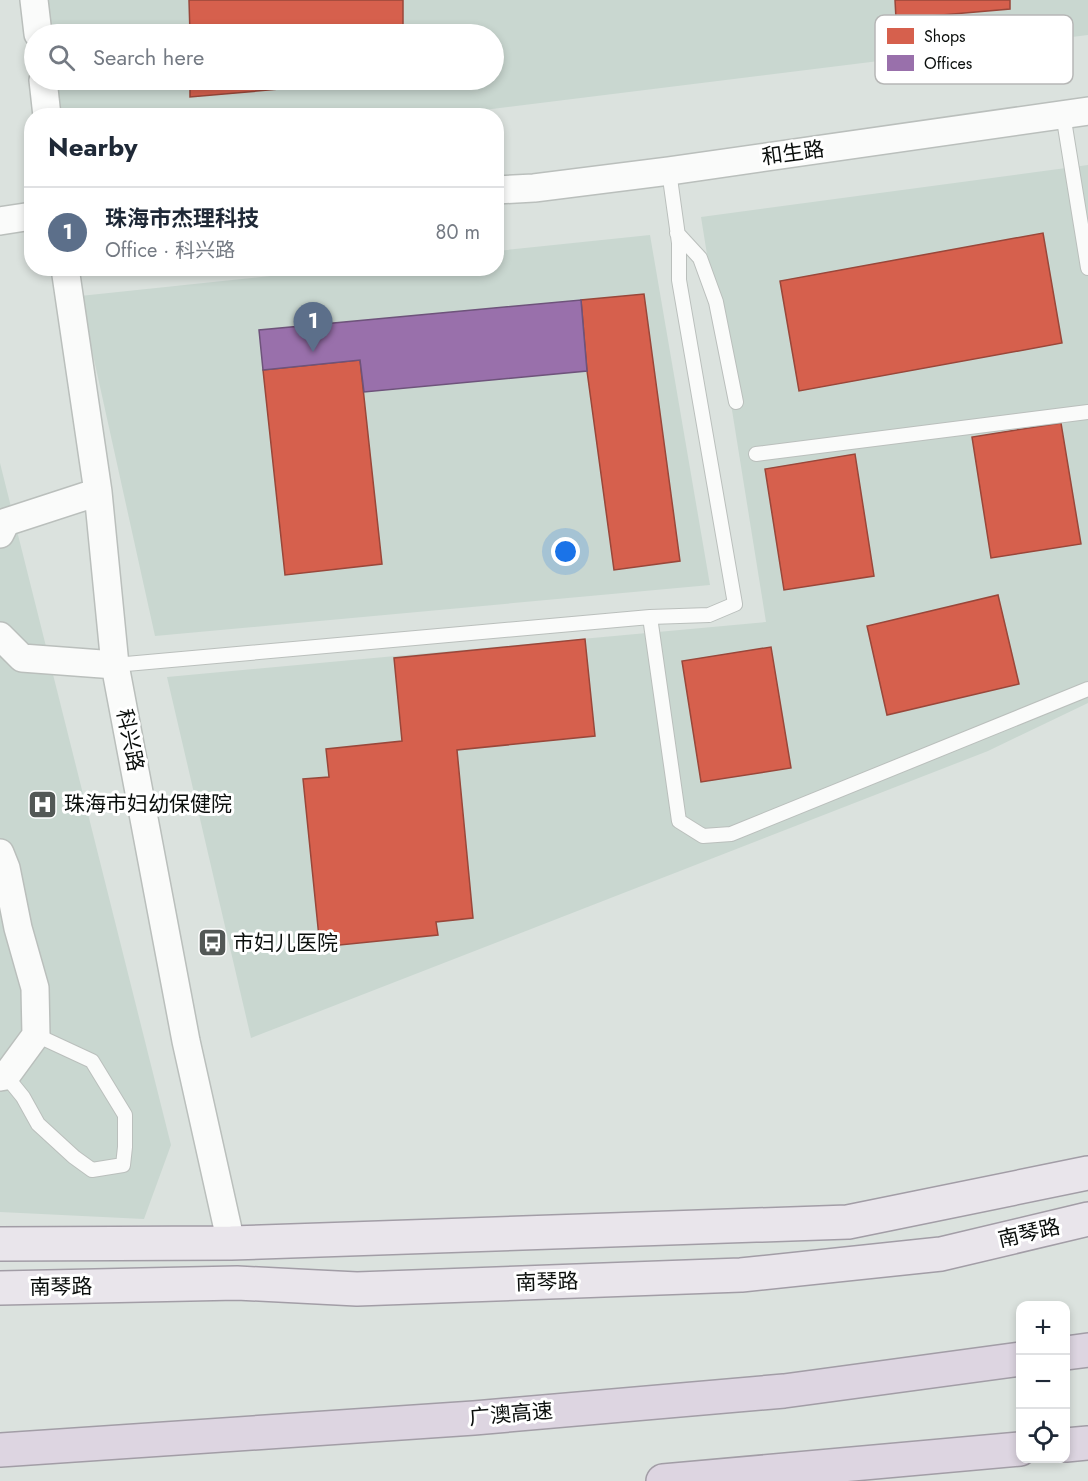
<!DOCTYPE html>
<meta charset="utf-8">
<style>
body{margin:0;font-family:Jost,"Noto Sans SC",sans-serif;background:#f2f2f3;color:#1f2937}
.controls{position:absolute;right:18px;bottom:18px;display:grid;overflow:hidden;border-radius:12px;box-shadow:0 3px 9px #0003}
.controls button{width:54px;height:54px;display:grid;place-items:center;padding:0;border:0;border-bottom:2px solid #e0e1e3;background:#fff;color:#1f2937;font:30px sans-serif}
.you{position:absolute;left:566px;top:552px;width:21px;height:21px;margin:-15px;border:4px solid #fff;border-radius:50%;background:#1a73e8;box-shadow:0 0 0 9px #1a73e833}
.badge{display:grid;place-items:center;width:39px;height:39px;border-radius:50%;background:#535856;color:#fff;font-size:20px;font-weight:700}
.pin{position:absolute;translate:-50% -50px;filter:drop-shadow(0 2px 3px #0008)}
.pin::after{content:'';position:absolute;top:32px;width:21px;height:18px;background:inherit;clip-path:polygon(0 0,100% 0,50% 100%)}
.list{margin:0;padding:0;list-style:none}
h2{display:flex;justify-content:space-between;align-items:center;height:78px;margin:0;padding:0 24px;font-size:26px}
h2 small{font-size:20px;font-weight:400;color:#747a83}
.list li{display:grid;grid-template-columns:39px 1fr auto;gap:18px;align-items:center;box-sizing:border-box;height:90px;padding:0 24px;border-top:2px solid #e0e1e3}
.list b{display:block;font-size:22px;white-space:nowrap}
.list p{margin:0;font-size:20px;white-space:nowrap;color:#747a83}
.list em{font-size:20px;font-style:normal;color:#747a83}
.icon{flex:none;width:33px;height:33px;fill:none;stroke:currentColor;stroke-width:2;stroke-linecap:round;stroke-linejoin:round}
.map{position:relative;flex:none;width:1088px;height:1481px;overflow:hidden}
.search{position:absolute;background:#fff;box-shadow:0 3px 9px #0003;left:24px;top:24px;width:480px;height:66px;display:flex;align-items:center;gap:15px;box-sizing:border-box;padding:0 21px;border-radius:33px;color:#747a83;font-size:22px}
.panel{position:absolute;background:#fff;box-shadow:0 3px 9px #0003;left:24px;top:108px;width:480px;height:168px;border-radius:24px}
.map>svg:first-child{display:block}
.built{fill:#c9d7d0}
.shops{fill:#d6604d;stroke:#99473a;stroke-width:1.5}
.offices{fill:#9970ab;stroke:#6e537b;stroke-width:1.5}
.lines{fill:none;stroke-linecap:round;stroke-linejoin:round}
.lane-casing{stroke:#babfbc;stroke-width:16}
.street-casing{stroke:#babfbc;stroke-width:30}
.primary-casing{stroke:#a29da6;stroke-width:36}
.highway-casing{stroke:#a29da6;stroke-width:36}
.lane{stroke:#fafbfa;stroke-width:14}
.street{stroke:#fafbfa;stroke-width:27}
.primary{stroke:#e9e5eb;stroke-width:33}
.highway{stroke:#ddd5e1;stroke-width:33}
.labels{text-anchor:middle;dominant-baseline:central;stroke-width:6;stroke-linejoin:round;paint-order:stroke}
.street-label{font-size:21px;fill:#0a0e0c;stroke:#fff}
.poi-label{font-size:21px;fill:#0a0e0c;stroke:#fff;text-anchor:start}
.key{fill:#fff;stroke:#b6b7b6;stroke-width:1.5}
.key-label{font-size:16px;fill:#0a0e0c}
</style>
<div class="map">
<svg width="1088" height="1481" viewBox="0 0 1088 1481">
<rect width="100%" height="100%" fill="#dbe2de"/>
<!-- built -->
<path class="built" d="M43 0H1088V35L444 115 53 116 50 80H494V34H46Z
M1088 165V703L988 751 251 1038 167 677 766 622 701 217Z
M650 235 710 585 155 636 80 296 337 269 496 268 497 251Z
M0 463 171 1145 144 1219 0 1212Z"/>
<!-- shops -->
<path class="shops" d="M189 0H403V34H190Z
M895 0H1010V9L896 19Z
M190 80H382L190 97Z
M1043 233 1062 343 799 391 780 281Z
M644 294 680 561 614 570 587 371 581 300Z
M360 360 382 564 285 575 263 370Z
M1061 423 1081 544 991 558 972 437Z
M855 454 874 576 784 590 765 469Z
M998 595 1019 684 887 715 867 626Z
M585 639 595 736 457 750 473 918 436 922 438 935 320 947 303 779 329 777 326 749 402 741 394 658Z
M771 647 791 768 701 782 682 661Z"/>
<!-- offices -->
<path class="offices" d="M581 300 587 371 364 392 360 360 263 370 259 330Z"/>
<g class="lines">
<defs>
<path id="lane" d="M1063 114 1088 268
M677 233 700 258 716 302 736 402
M756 454 1088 412
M650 617 709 615 735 604 679 280V243L669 171
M115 665 650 617 679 821 703 836 731 834 1088 689
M6 1076 23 1097 38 1124 74 1157 92 1170 123 1165 125 1147V1115L92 1061 36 1035"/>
<path id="street" d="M34 0 38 34
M43 80 47 116
M496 190 534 188 669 171 1088 111
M0 221 32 216
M65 268 98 492 115 665 186 1041 231 1243
M0 534 6 522 98 492
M0 636 22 658 115 665
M0 853 6 868 18 928 35 988 36 1035 6 1076 0 1077"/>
<path id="primary" d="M0 1244 231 1243 848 1222 1088 1173
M0 1288 237 1283 357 1289 741 1275 941 1254 1088 1219"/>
<path id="highway" d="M1066 1353 1088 1350
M1066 1445 1088 1443
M0 1450 474 1418 784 1391 1020 1359
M663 1481 1020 1449"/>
</defs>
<!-- lane casing -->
<use href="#lane" class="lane-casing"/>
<!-- street casing -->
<use href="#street" class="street-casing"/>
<!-- primary casing -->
<use href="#primary" class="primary-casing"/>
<!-- highway casing -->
<use href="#highway" class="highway-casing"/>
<!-- lane -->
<use href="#lane" class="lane"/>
<!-- street -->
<use href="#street" class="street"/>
<!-- primary -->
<use href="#primary" class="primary"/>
<!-- highway -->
<use href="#highway" class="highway"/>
</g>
<!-- icons -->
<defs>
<symbol id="hospital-square" viewBox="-11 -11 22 22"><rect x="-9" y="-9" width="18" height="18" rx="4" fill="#535856" stroke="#fff"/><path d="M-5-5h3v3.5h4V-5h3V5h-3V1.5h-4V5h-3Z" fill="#fff"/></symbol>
<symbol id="bus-square" viewBox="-11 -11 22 22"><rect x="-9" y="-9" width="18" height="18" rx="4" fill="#535856" stroke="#fff"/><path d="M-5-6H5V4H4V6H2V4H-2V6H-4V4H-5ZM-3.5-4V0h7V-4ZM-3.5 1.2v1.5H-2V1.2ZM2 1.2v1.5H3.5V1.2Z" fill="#fff"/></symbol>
</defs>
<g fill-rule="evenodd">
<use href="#hospital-square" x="26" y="788" width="33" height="33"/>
<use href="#bus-square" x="196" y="926" width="33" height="33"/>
</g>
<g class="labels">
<!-- street labels -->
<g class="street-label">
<text transform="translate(793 153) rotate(-8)">和生路</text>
<text transform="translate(130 740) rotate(79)">科兴路</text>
<text transform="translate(1029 1233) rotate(-13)">南琴路</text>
<text transform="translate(547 1282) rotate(-2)">南琴路</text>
<text transform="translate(61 1287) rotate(-1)">南琴路</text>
<text transform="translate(511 1414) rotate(-5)">广澳高速</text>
</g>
<!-- poi labels -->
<g class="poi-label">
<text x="64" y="804">珠海市妇幼保健院</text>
<text x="233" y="943">市妇儿医院</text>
</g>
</g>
<!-- legend -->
<rect x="875" y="15" width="198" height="69" rx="9" class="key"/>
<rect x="887" y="28" width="27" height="16" fill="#d6604d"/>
<rect x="887" y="55" width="27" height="16" fill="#9970ab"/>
<g class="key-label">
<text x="924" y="42">Shops</text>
<text x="924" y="69">Offices</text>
</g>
</svg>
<div class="controls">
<button>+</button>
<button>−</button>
<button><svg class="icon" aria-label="locate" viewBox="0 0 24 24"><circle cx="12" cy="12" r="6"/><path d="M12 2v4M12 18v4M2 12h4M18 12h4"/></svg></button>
</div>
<div class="you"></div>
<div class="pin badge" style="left:313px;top:352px;background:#5c6f8a">1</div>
<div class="search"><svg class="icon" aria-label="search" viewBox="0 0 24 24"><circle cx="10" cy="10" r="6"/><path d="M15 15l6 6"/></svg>Search here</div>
<section class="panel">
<h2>Nearby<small></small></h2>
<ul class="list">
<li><span class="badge" style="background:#5c6f8a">1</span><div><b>珠海市杰理科技</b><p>Office · 科兴路</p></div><em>80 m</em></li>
</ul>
</section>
</div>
